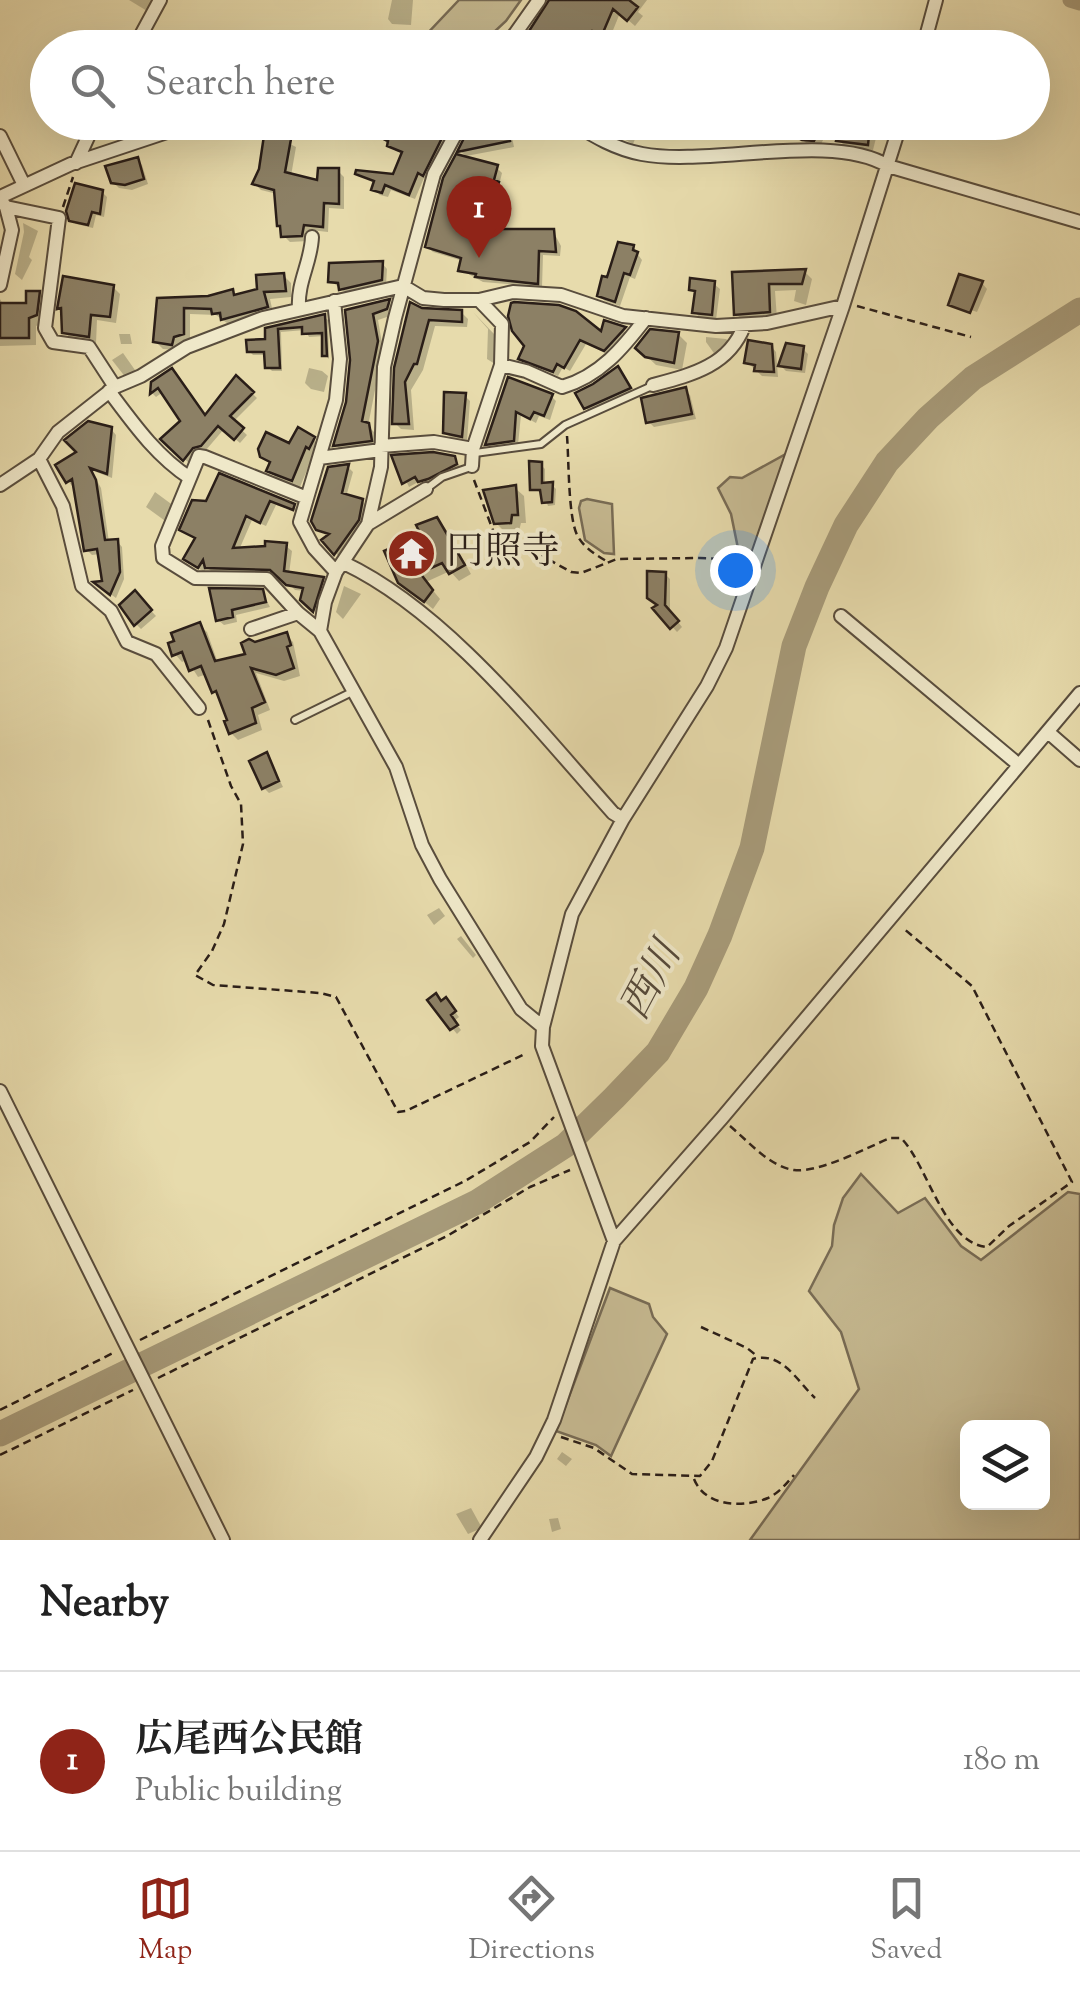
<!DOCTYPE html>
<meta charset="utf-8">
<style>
body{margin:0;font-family:"Sorts Mill Goudy","Noto Serif JP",serif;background:#f6f6f6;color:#222}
.controls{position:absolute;right:30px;bottom:30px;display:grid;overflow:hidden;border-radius:15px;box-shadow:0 10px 40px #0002}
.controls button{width:90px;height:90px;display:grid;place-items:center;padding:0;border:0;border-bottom:2px solid #e0e0e0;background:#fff;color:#222;font:50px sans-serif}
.you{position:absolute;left:735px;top:570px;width:35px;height:35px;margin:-25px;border:8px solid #fff;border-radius:50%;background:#1a73e8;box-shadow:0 0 0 15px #1a73e833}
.badge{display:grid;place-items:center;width:65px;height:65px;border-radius:50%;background:#8f2418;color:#fff;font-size:32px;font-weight:700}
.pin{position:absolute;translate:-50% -82px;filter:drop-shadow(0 2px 5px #0008)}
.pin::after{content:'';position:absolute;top:52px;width:35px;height:30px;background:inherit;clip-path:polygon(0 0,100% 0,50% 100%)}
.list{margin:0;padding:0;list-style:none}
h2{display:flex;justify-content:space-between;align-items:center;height:130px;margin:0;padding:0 40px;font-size:42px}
h2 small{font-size:32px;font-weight:400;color:#767676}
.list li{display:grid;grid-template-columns:65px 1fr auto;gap:30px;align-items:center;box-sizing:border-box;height:180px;padding:0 40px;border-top:2px solid #e0e0e0}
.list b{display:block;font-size:38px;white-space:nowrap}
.list p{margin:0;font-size:32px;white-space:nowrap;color:#767676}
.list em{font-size:32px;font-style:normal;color:#767676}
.icon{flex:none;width:55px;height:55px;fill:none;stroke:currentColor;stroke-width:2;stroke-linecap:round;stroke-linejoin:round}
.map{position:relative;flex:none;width:1080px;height:1540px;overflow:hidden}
.search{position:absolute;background:#fff;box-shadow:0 10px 40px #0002;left:30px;right:30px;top:30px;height:110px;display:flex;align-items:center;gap:25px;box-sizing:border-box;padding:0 35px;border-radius:55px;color:#767676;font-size:38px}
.sheet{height:310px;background:#fff}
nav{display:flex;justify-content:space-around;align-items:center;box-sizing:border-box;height:140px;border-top:2px solid #e0e0e0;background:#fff;font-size:28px;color:#767676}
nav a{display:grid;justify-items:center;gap:5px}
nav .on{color:#8f2418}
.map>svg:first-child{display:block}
.green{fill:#c7bb93;stroke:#786c56;stroke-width:2.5;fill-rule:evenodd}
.shadow{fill:#0003}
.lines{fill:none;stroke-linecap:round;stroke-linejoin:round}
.canal{stroke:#a79b7a;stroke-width:15}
.river{stroke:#a79b7a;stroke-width:25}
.building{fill:#8c8065;stroke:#2a1e18;stroke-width:2.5}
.service-casing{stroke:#594d3d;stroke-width:10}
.minor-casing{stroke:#594d3d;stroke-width:16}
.path{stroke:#2a1e18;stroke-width:2.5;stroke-dasharray:8 5;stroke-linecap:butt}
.service{stroke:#efe8c9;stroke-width:6}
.minor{stroke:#efe8c9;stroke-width:12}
.labels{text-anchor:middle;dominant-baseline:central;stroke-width:8;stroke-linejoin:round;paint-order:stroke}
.poi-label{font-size:38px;fill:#2a1e18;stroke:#efe8c9;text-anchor:start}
.water-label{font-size:40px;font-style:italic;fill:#564a3a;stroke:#efe8c9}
</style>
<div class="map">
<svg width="1080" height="1540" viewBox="0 0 1080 1540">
<rect width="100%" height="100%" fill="#e7dbac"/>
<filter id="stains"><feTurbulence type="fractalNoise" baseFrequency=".002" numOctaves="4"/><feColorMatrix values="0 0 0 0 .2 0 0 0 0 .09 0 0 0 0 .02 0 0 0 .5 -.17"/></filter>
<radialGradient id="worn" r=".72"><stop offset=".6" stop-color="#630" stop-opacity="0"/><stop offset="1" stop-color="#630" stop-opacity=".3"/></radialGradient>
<!-- green -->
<path class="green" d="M459 0H521L506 21 478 47H428L424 37Z
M786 454 748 566 741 563 731 514 718 488 730 477 742 478Z
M587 499 612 504 614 554 604 553 585 540 579 508 581 501Z
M861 1174 898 1213 925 1198 961 1246 981 1260 1068 1192 1080 1194V1540H750L859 1389 841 1332 809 1291 832 1246 834 1225 843 1198ZM968 1428H1042V1502H968Z
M610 1288 649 1304 653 1317 667 1334 611 1456 596 1445 556 1431Z"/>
<!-- shadow -->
<path class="shadow" d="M129 0H153L152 14Z
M392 0H413L411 25 392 24 388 19Z
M551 0H647L638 12 643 16 635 26 620 13 609 40 600 36 587 48H521Z
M371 32 376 37 378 48H356V43L365 40 364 34Z
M269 122H282V140L296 147 291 176 320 183 338 171 344 177V209L329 208 328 232 310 230 308 241 290 242 284 236 277 194 261 190 255 184 261 169Z
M388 122H460L430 180 424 178 415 199 391 190 388 197 380 195 374 189 376 184 358 173 395 177 404 154 396 151 378 135Z
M509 122 514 147 466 156 460 151 475 123Z
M591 122H629L638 132 633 144Z
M809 122H880L873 150 845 147 839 139 826 134 820 146 807 144 801 138Z
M137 160 142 165 148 184 132 190 119 188 113 182Z
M497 168 502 173 499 185 503 189 501 197 484 190 472 223 497 231H553L561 246 560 256 543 255 542 287 483 282 461 270 463 261 433 252 427 246 446 179Z
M102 192 107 197 104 217 96 215 93 228 76 224 71 219Z
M23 223 38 231 29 257 32 260 22 280 15 274 24 232Z
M633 248 642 260 635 279 630 277 620 306 605 301 599 296Z
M382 263 387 269 386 285 347 294 331 281Z
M805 272 812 279 806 305 794 301 796 290 775 291 777 319 744 321 736 314 735 275Z
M284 276 291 283V297L270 299 273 313 231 326 216 315 190 314V341L180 343 178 350 163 349 156 342 159 301 209 298 232 292 237 296 260 291Z
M65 279 113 287 120 294 116 323 97 320 96 343 72 339 64 332 63 312 60 309Z
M982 283 987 289 977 312 954 304Z
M714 284 720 289 716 320 700 318 695 312 697 294 692 289Z
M39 294 47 302 44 323 36 326V345L0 346V299L4 306H28Z
M389 302 395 308 393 315 378 320 383 349 368 426 374 432 377 447 342 452 336 445 348 403 352 360 348 311Z
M421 310 461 312 468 319 467 327 435 326 423 370 411 390 414 430 401 429 395 423Z
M473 312 495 335V364L487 359 488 329Z
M575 313 602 335 606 323 630 334 610 355 586 344 570 371 563 367 558 376 526 363 521 358Z
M324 317 328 320 329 359 325 355V336L309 337 305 330 281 332 282 371H272L268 367 267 355H253L249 351 268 342V330Z
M119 334H130L132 344H121Z
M678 334 687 343 682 370 656 365 638 348Z
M706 337 726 339 731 343 716 356 706 342Z
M771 346 776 352 778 377 762 376 747 362Z
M802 348 808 354 805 373 786 371 781 366Z
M123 353 135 370V375L126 378 112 360Z
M309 368 322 371 328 376 324 392 311 389 305 383Z
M623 374 634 394 591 413 586 408Z
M236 379 257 398 233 422 247 435 240 443 224 429 206 450 198 452 189 463 163 439 183 422 163 392 156 397 152 393 153 383 206 418Z
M510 380 551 396 556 401 550 420 539 416 536 423 521 415 518 445 493 449 488 444Z
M685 390 690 395 696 419 654 427 648 421Z
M465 396 470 401 467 441 451 438 445 432Z
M111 429 116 435 112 478 91 470 101 488 109 542 117 541 122 547 124 579 116 598 102 588 104 583 100 554 92 555 86 549 73 487 68 481Z
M313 439 321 447 314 453 300 487 276 478 269 470Z
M395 458H454L461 468 425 486 420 481 409 487Z
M541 465 545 469V485H552L556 489 555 505 548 506 543 493 532 489Z
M348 467 353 472 346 497 362 501 367 506 363 525 340 558 325 540 330 536 318 529Z
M220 477 294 506 299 512 276 505 266 526 252 520 239 550 286 546 292 551 289 574 322 579 328 585 319 615 302 599 305 591 295 590 279 574 213 573 207 567 204 572 192 564 197 540 182 530 207 504Z
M515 488 524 496 526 523H521L519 531 505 532 496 523Z
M155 492 174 506 168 523 146 507Z
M437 520 445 528 471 574 459 581 450 571 426 582 440 599 433 609 400 582Z
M665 574 670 579V612L682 627 677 632 656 609 659 606Z
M344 586 361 594 343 619 336 612Z
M212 591 262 592 270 607 236 615 237 622 224 625 218 620Z
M135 594 156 616 141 629 136 624Z
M199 625 207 632 218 663 248 656 254 645 286 635 293 642 300 676 284 681 256 673 270 710 258 715 262 730 238 740 231 733V721L207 674 198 677 187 660 182 662 175 654Z
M267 755 283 787 269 793 264 788Z
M439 908 445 916 434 925 427 915Z
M461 936 476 955 473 958 457 939Z
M430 1001 450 1005 459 1017 454 1021 461 1030 457 1034Z
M562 1452 572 1459 566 1466 557 1459Z
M471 1508 482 1528 468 1534 456 1514Z
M558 1518 561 1529 552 1532 549 1519Z"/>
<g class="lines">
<!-- canal -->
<path class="canal" d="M1070 0 1080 3"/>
<!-- river -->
<path class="river" d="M0 1434 477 1202 566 1145 614 1098 658 1052 696 988 720 935 752 848 794 646 817 587 846 525 887 462 928 418 973 378 1080 310"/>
</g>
<!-- building -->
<path class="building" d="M549 0H629L638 7 627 21 613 9 602 35 592 31 573 48H518Z
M266 122H278L276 136 291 139 285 172 317 180 318 168H339V204L324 203 323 227 304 225 302 236 281 237 280 226H277L274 190 252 184 259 169Z
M354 122H450L423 176 418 173 409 195 385 185 382 193 371 190 374 181 355 174 356 170 393 174 402 152 387 146 388 141 375 135 376 132Z
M472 122H506L510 141 457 152Z
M805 122H865L878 131 869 135 868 145 836 141 837 137 820 129 814 141 802 140 798 138Z
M456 154 498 165 494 180 499 182 495 193 478 187 467 218 497 229H554L556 252 539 251 538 284 475 277 476 274 458 271 461 258 425 247 443 178Z
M138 157 144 179 125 185 111 183 105 166Z
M75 183 103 190 100 214 92 212 88 225 69 221 66 211Z
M618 242 634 245 633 250 638 252 630 275 624 273 615 302 597 296 602 276 607 277Z
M383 261 382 280 339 290 338 283 328 282 329 263Z
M806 269 802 284H769L770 312 734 315 732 272Z
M284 273 286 291 264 292 268 307 221 320 220 313 212 314 211 309 184 308V334L174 337 172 345 153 342 157 298 208 296 233 289 234 295 257 289 256 275Z
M959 274 983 281 970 313 948 305Z
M63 276 114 285 110 317 91 315 89 337 62 333 61 308 57 309Z
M690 278 715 281 712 315 692 313 695 291 689 290Z
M26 291H40L37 315 29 318V338H0V303H26Z
M390 299 387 309 373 314 378 341 362 421 369 423 372 441 333 446 346 402 350 360 345 310Z
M410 302 422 308 462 310V322L429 320 417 364H414L405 382 409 424H392L394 368Z
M514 302 559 305 576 311 601 331 604 320 626 327 604 351 580 340 564 368 557 364 553 372 518 359 524 346 512 331 508 316 511 303Z
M325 314 327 356H322V333L302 334V327L278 329 280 368H265L264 352H247L246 340 265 339V328Z
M650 329 679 332 674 363 645 357 635 348Z
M748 340 772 344 774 372 754 371 755 365 744 363Z
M786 343 804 346 801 369 778 366Z
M618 366 631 388 584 409 575 393 593 384Z
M172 368 205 415 236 375 254 392 230 416 244 428 234 440 218 426 201 446 193 448 183 461 160 439 180 421 158 388 150 394 151 382Z
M508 377 553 394 544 416 534 412 530 419 516 412 514 441 485 445Z
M686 387 692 414 646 423 641 398Z
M444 392 466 393 462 437 443 433Z
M88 421 112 427 107 474 90 468 96 480 105 540 118 539 120 572 110 595 93 582 102 581 97 549 84 551 72 479 66 483 55 465 76 452 64 440Z
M298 427 315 437 309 449 306 447 292 481 266 471 270 462 260 457 258 449 266 432 289 443Z
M433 452 455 456 457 464 428 479 418 482 415 477 402 484 391 455Z
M529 461 542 462V483L553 482 552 502 542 503 540 490H530Z
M349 464 342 493 363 499 359 520 334 555 321 540 329 534 316 530 311 521 328 467Z
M219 473 295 504 293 510 270 501 260 523 246 516 233 548 265 546V541L287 543 284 571 324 577 313 612 300 600 303 588 286 585 270 570 205 568 203 560 198 568 183 559 195 538 179 530 192 500 206 501Z
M516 485 518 515H512L511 523 494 524 483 490Z
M437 517 465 565 449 574 442 563 420 573 433 590 424 602 398 583 384 551 421 535 416 525Z
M647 571 666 572 665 605 679 621 670 629 652 608 657 605 647 598Z
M209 588 263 589 266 602 232 610 233 617 216 621Z
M135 590 152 610 134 626 119 605Z
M200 622 215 661 245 654 241 643 249 639 255 642 287 632 291 645 287 647 294 668 276 675 251 668 265 702 252 708 256 723 229 734 224 721 227 720 216 691 212 693 201 666 189 671 182 652 172 656 168 643 174 641 171 633Z
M267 752 279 781 262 789 249 761Z
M436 993 441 1001 446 997 456 1011 451 1015 458 1025 450 1030 427 1000Z"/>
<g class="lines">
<defs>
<path id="service" d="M475 453 541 444 565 425 652 386
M426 489 442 477 471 467
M295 720 352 692"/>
<path id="minor" d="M134 48 160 0
M505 48 539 0
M923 48 936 0
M462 122 434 174 395 318 384 367 381 467 368 524 336 572 325 602 320 631 396 767 422 845 440 879 521 1009 543 1027
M571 122C594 136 615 149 642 154 708 167 831 131 888 166L1080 222
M0 136 24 185
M76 163 95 122
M0 197 71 164 197 122
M0 199 6 207 59 218 45 328 53 342 89 347 115 387
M0 285 12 230 6 207
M334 301 340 359 336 400 300 522 314 548 336 572
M299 309C297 282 311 263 312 237
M501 365 526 371 562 387C600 376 623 348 646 318
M653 385C691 375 729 366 744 326
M109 391C133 423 156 456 190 478L162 546 163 558 195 578 267 579 298 613 320 631
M381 446 434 442 473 449
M319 458 381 450
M39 459 63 506 82 586 111 611 127 642 156 654 199 708
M472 466 473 449 501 365 502 324 479 300
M190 478 199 456 205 457 307 498
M0 485 39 459 58 432 115 387 141 376 187 347 263 318 403 286 423 298 444 300H479L513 292 561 295 623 316 716 326 767 323 843 306
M368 524 426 489
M344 563C447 612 537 728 613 813L623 819
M841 616 1019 765
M251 629 298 613
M1048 732 1080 760
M0 1091 223 1540
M614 1241 542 1046 543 1027 572 914 623 819 707 686 726 648 843 306 901 122
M480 1540 536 1457 554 1420 614 1241 722 1118 1080 693"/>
</defs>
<!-- service casing -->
<use href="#service" class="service-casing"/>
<!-- minor casing -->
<use href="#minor" class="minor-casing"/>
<!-- path -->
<path class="path" d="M63 207 73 177
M857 306 971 337
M567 436C569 461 568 515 577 535 584 548 596 555 608 562
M474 480 494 533 514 540 571 572 581 573 617 559 700 558 725 559 739 569
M208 720 231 786 241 804 243 844 224 924 212 951 195 975 213 985 320 993 336 997 398 1112 406 1111 527 1053
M730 1126C748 1141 770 1167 794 1170 820 1173 866 1148 890 1138H901C928 1165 943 1243 987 1247L1009 1226 1072 1182 972 986 903 928
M701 1327 747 1348 757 1356
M140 1340 465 1181 530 1142 554 1117
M158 1378 447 1236 530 1187 570 1170
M0 1410 115 1352
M561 1437 594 1448 632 1474 700 1476 712 1461 753 1359C782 1351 797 1381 815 1398
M0 1455 133 1390
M694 1479C705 1507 743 1508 768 1498 779 1493 786 1484 794 1475"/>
<!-- service -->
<use href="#service" class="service"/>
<!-- minor -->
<use href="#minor" class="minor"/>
</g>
<!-- icons -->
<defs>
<symbol id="temple-disc" viewBox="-11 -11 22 22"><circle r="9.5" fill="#8f2418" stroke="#efe8c9"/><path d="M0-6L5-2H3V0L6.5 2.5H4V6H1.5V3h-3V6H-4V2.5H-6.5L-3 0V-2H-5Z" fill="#fff"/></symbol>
</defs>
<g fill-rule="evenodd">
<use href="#temple-disc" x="384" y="526" width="55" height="55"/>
</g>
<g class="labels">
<!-- poi labels -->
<g class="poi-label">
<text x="446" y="554">円照寺</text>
</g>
<!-- water labels -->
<g class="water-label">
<text transform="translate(653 982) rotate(-62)">西川</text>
</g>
</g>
<rect width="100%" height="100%" filter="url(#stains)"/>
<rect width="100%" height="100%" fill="url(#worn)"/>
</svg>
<div class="controls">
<button><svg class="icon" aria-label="layers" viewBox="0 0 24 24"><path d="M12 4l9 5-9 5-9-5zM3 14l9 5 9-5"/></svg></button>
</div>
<div class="you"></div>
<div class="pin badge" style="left:479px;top:258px">1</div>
<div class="search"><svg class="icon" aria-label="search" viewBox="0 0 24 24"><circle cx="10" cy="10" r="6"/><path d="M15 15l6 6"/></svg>Search here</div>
</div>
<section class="sheet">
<h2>Nearby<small></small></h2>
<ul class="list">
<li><span class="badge">1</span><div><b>広尾西公民館</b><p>Public building</p></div><em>180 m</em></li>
</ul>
</section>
<nav>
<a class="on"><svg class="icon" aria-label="map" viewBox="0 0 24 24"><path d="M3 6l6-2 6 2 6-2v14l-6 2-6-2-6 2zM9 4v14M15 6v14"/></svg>Map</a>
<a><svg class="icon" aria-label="directions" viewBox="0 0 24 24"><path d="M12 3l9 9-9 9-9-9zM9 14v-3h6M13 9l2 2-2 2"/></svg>Directions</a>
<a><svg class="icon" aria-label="saved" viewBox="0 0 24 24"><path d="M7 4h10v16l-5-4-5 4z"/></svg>Saved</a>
</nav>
